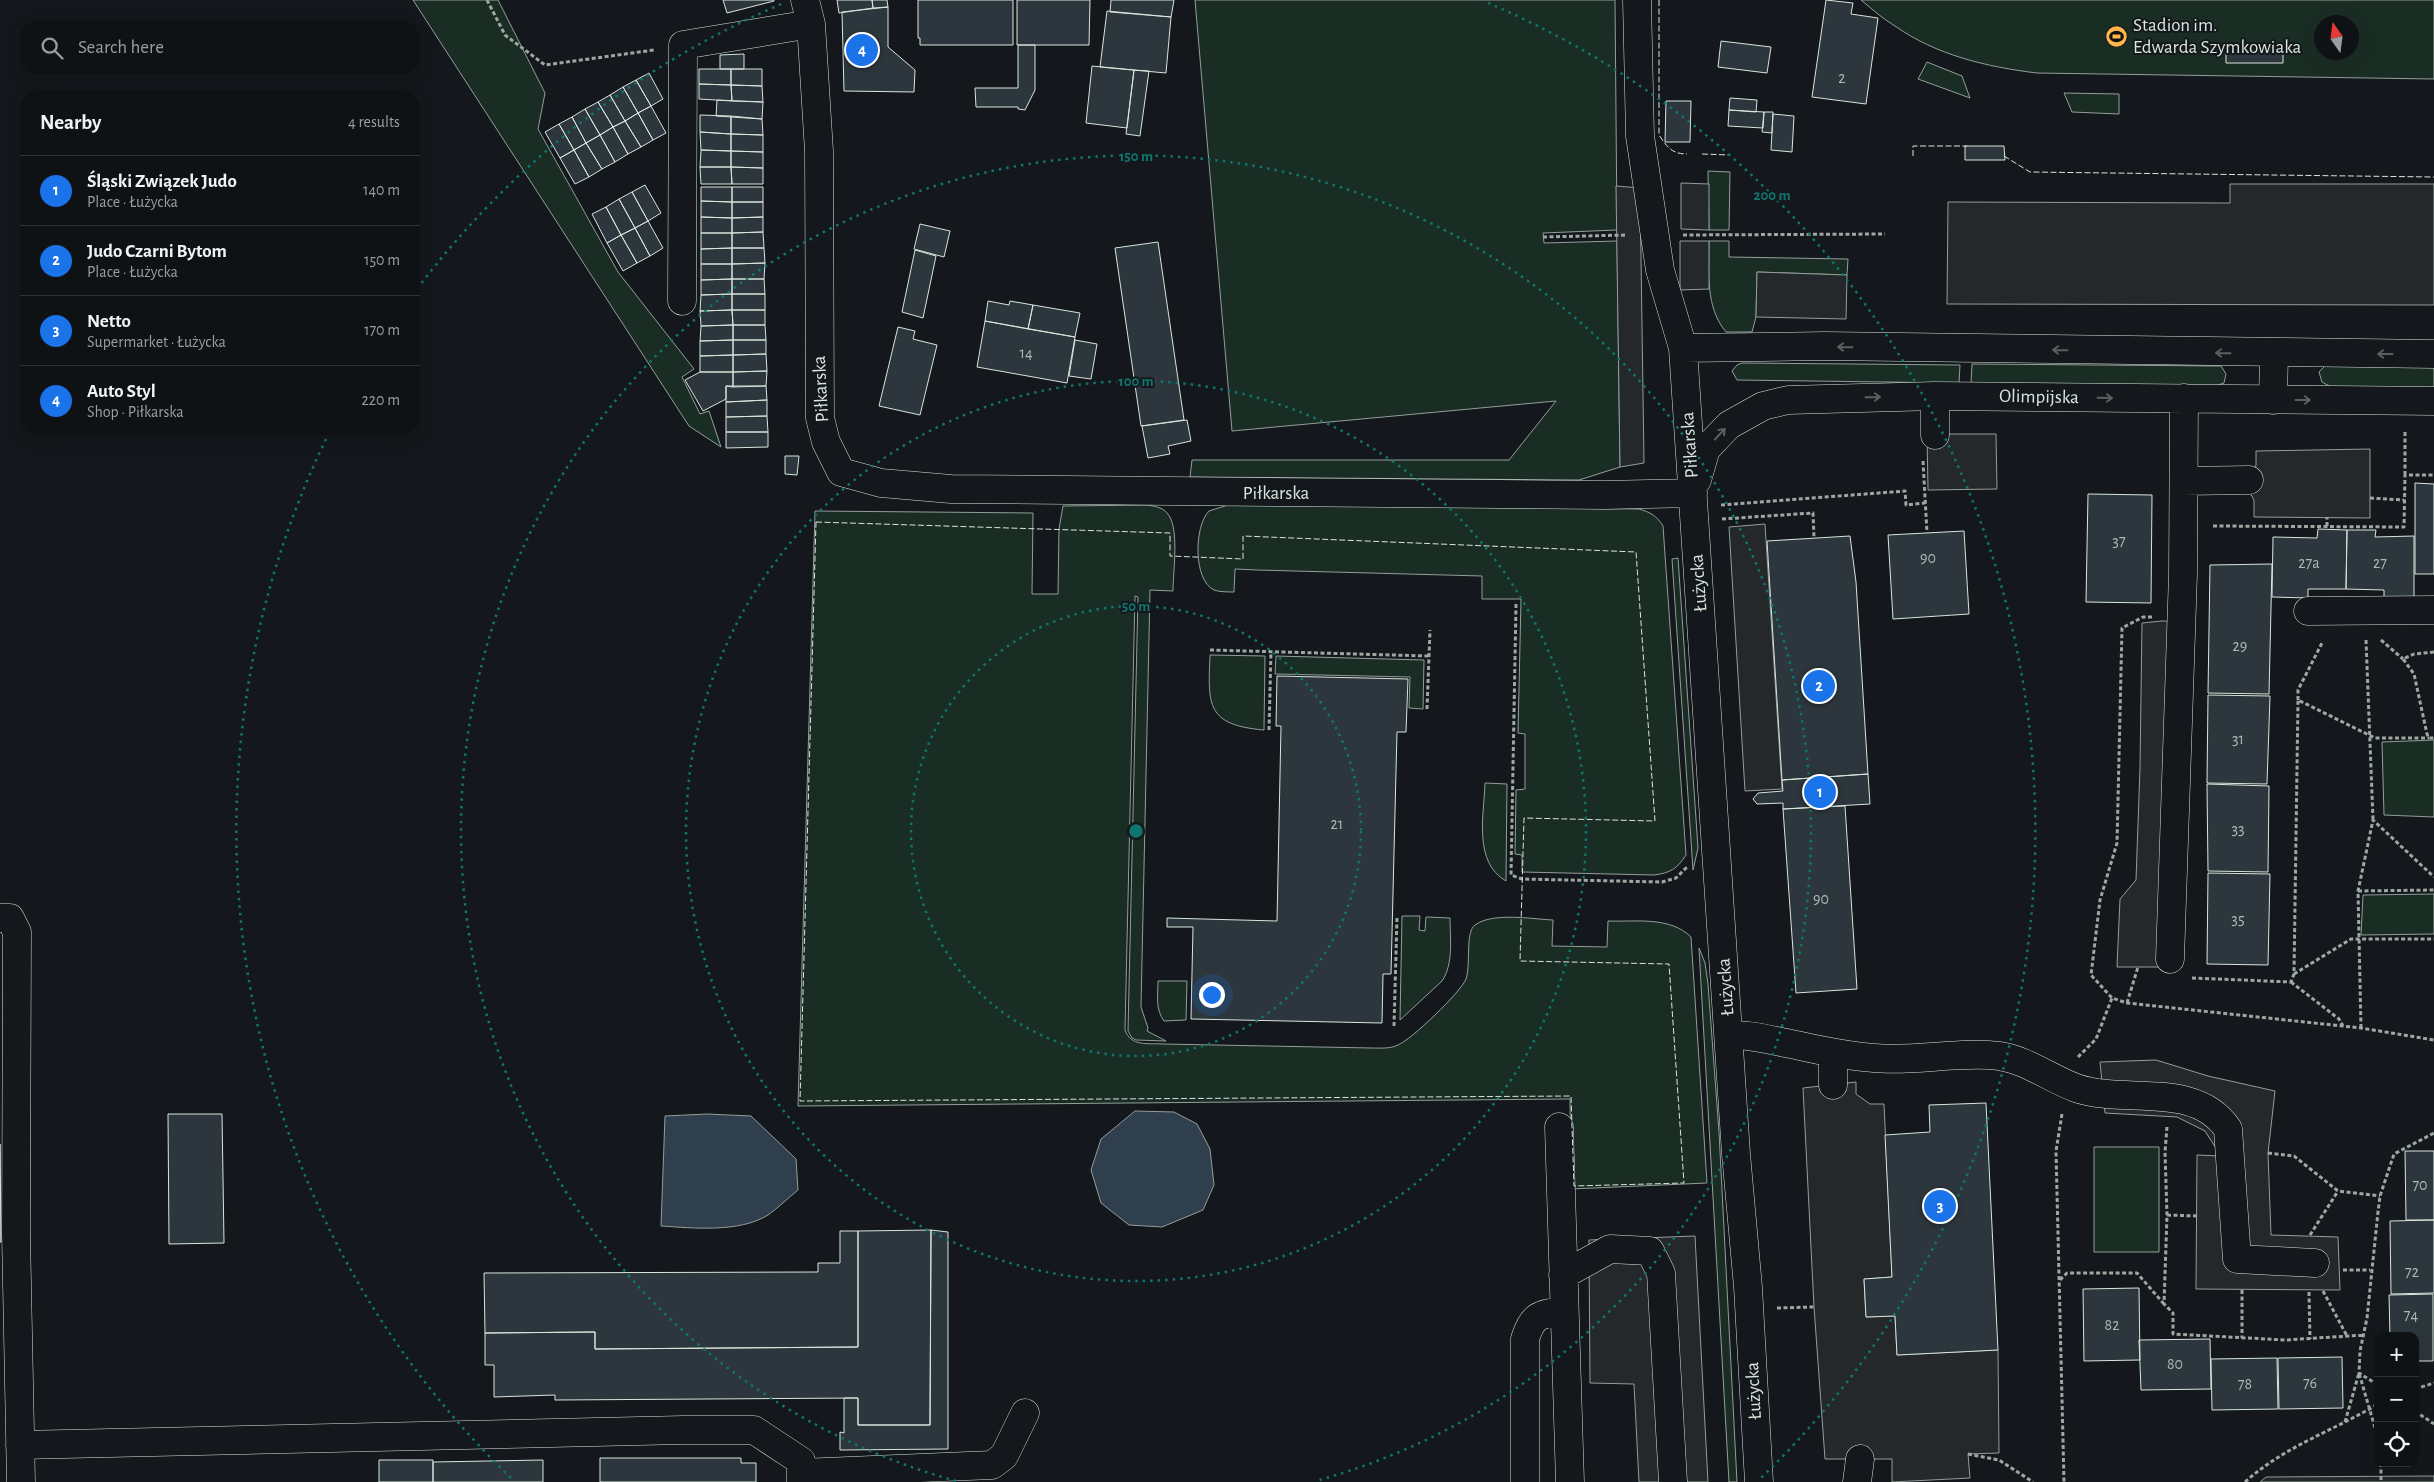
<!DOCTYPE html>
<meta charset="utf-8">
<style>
body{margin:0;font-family:"Alegreya Sans",sans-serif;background:#181b1e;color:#f1f3f6}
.controls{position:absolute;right:15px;bottom:15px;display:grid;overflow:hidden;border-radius:10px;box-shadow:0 5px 20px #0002}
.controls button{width:45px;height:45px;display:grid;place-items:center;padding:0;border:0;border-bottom:1px solid #2f3234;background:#0f1215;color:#f1f3f6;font:25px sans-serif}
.compass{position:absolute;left:2314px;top:15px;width:45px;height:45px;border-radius:50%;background:#0f1215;box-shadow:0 5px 20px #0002;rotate:346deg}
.you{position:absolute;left:1211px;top:994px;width:18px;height:18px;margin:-12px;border:4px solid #fff;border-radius:50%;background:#1a73e8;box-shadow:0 0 0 8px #1a73e833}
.badge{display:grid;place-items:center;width:32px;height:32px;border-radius:50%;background:#1a73e8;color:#fff;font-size:16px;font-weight:700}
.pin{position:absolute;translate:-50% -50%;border:2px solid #fff;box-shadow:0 1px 5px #0006}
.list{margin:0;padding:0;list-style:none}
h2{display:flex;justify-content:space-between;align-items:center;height:65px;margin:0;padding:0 20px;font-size:21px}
h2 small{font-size:16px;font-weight:400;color:#9b9ea0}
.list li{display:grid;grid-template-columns:32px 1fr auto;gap:15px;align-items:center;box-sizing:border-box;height:70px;padding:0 20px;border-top:1px solid #2f3234}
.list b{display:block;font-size:19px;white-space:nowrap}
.list p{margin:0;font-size:16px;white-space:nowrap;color:#9b9ea0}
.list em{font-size:16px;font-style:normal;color:#9b9ea0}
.icon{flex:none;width:28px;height:28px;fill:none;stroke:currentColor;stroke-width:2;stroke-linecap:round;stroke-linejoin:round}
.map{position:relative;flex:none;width:2434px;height:1482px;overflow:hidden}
.search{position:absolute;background:#0f1215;box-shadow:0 5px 20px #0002;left:20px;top:20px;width:400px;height:55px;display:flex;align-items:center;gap:12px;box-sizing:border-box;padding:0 18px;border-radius:20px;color:#9b9ea0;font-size:19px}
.panel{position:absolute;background:#0f1215;box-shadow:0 5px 20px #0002;left:20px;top:90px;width:400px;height:345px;border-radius:20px}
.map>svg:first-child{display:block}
.green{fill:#1a2d24;stroke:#939e99;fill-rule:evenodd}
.parking{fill:#24282b;stroke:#939e99}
.water{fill:#2f3f4d;stroke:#939e99}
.building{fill:#2c363c;stroke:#d8e6dc}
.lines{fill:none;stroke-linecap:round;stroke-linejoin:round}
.minor-casing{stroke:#d8e6dc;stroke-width:29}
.path{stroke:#9da8a2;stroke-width:3;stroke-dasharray:4 2.5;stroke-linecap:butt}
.minor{stroke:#14181c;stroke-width:28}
.fence{stroke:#d8e6dc;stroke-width:1;stroke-dasharray:6 2.5;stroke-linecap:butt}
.oneway{stroke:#59605f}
.ring{fill:none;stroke:#0f766e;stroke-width:2.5;stroke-dasharray:2.5 5}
.labels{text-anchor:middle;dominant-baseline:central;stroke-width:4;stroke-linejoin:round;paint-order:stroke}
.number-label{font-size:16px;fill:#adbab4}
.poi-label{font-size:19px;fill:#d8e6dc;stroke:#14181c;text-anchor:start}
.street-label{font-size:19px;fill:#d8e6dc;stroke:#14181c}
.centre{fill:#0f766e;stroke:#14181c;stroke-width:2.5}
.ring-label{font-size:15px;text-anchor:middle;font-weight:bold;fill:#0f766e;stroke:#14181c;stroke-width:4;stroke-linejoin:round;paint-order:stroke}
</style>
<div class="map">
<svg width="2434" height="1482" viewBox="0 0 2434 1482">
<rect width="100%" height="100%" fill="#14181c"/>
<!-- green -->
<path class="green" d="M413 0H498L545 93 538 129 618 272 694 369 682 377 700 414 709 411 721 447 689 426Z
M1195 0H1615L1617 230 1543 233 1544 243 1617 241 1620 467 1579 480 1190 477 1192 460H1509L1556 401 1232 431Z
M1861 0H2434V79L2037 73C1987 67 1936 55 1895 26 1883 19 1872 9 1861 0ZM2322 22H2352V52H2322Z
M1927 62 1962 76 1970 98 1918 79Z
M2064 93 2119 94V114L2072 112Z
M1708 171 1730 172 1729 230H1709Z
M1709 241H1729V257L1848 259 1847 275 1757 272 1756 317 1752 332H1726C1705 307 1709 272 1709 241Z
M1742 363 1960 365 1959 383 1737 380 1732 371 1737 365Z
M1972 364 2221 366 2226 374 2224 383 2212 387 1971 383Z
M2325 366 2434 367V388L2331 387 2322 382 2319 372Z
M1149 505C1156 507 1162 507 1167 513 1180 526 1173 571 1173 591L1150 590 1141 1007 1148 1028 1147 1031 1166 1041 1136 1040 1132 1038 1128 1031 1138 597 1135 596 1125 1030C1131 1047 1148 1043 1163 1044L1371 1048C1380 1048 1390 1049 1398 1045 1411 1040 1461 992 1466 979 1471 964 1465 932 1475 925 1493 912 1531 919 1553 920L1552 946 1607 947 1608 921C1635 922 1670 916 1691 937L1707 1183 1571 1189 1570 1099 798 1106 815 511 1033 513 1032 594H1058L1059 529 1063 506Z
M1228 505 1639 509C1650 512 1657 516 1663 526L1686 855C1677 869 1670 873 1654 875L1522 872V855L1515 854 1516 790 1525 789V734L1518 733 1521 599H1482V576L1257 570 1235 569 1234 592C1229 592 1219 592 1214 590 1193 580 1194 526 1209 511Z
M1678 558 1698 848 1693 870 1672 559Z
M1210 655 1265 656 1264 730C1206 725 1208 705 1210 655Z
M1276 656 1424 660 1423 709 1409 708 1410 677 1275 674Z
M2434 740V817L2384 815 2382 742Z
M1485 783 1507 784 1506 881C1473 862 1484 815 1485 783Z
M2434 894V934L2361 935 2363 895Z
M1402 916H1420L1419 930 1425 931 1426 917 1450 918C1450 938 1454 963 1442 981L1400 1020Z
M1699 948 1705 963 1708 984 1719 1132 1737 1482H1729Z
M1158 981H1187L1186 1020 1164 1021C1155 1009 1158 994 1158 981Z
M2094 1147H2159V1252H2094Z"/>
<!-- parking -->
<path class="parking" d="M1681 183 1709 184V230L1681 229Z
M2230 184H2434V305L1947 304 1948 202 2230 203Z
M1616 186 1640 188 1644 463 1620 467Z
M1680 241H1709V289L1680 290Z
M1757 272 1847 275 1846 319 1756 317Z
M1927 434H1996L1997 489 1928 490Z
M2370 449V518L2254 517V500L2249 491 2256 465V451Z
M1765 524 1782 789 1745 791 1729 527Z
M2162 621 2189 622 2182 967H2117L2120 899 2136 880 2140 768 2142 623Z
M2156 1060 2208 1076 2275 1091 2268 1153 2271 1235 2338 1237 2340 1290 2196 1289 2197 1155 2221 1156 2205 1131 2177 1117 2105 1113 2100 1062Z
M1856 1082V1094L1870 1104H1884L1892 1277 1864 1279 1866 1317 1895 1316 1897 1355 1998 1350 1999 1453 1968 1454 1970 1478 1892 1482V1459H1825L1814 1307 1803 1088Z
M1695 1236 1708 1482H1639L1634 1384 1590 1383 1589 1240Z
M2434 1476V1482H2260L2266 1477Z"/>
<!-- water -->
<path class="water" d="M1135 1111 1174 1112 1197 1124 1210 1149 1214 1185 1203 1210 1162 1227 1129 1225 1101 1203 1091 1170 1101 1139Z
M707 1114 751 1116 796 1159 798 1190C788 1198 778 1208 768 1215 739 1233 693 1228 661 1226L665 1116Z"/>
<!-- building -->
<path class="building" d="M723 0H774V1L727 13Z
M837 0H872L873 8 839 13Z
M872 0H887L888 7 873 8Z
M918 0H1013V45H920V38H918Z
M1017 0H1090L1089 45H1017Z
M1111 0H1174L1171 17 1110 12Z
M1826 0 1853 3 1851 14 1878 18 1866 104 1812 97Z
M888 7V47L915 70 914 92 844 91 842 12Z
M1107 11 1171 17 1166 73 1100 67Z
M1721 41 1771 47 1767 73 1718 67Z
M1018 45H1035V90L1025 110 1018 109V107H976L975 88H1018Z
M2226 51H2283V63H2226Z
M744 54V69H720V55Z
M1092 66 1134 70 1127 128 1086 123Z
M699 69H731V85L699 84Z
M731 69H762V86L731 85Z
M1134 70 1149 71 1140 136 1126 134Z
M649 73 663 99 651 106 636 80Z
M636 80 651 106 638 113 623 87Z
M699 84 731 85 732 101 699 99Z
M731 85 762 86 763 102 732 101Z
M623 87 638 113 625 121 610 95Z
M610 95 625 121 613 127 598 102Z
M1730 98 1757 100 1756 112 1729 110Z
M717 100 763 102 762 119 716 116Z
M1666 101H1691L1690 142H1665Z
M598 102 613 127 600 135 585 109Z
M651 106 666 133 653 140 638 113Z
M585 109 600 135 586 143 572 117Z
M1729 110 1764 112 1763 128 1728 126Z
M1764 112H1773L1772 133 1762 132Z
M638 113 653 140 641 147 625 121Z
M1773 114 1794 116 1792 152 1771 150Z
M700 115 731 116V134L700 132Z
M731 116 762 119 763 135 731 134Z
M572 117 586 143 574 150 559 124Z
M625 121 641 147 628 154 613 127Z
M559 124 574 150 560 158 545 132Z
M613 127 628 154 615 162 600 135Z
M700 132 731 134V151L701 150Z
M731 134 763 135V152L731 151Z
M600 135 615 162 602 169 586 143Z
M586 143 602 169 589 177 574 150Z
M1965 146H2004L2005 160H1965Z
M574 150 589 177 575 184 560 158Z
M701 150 731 151V167H700Z
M731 151 763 152V168L731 167Z
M700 167H731L732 184H701Z
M731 167 763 168V184H732Z
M645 185 661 213 648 221 632 192Z
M701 187H732V202L701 201Z
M732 187H763V202H732Z
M632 192 648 221 635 228 619 199Z
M619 199 635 228 621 235 606 207Z
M701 201 732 202V218L701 217Z
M732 202H763V217L732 218Z
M606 207 621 235 607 243 592 214Z
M701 217 732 218V233H701Z
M763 217V232L732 233V218Z
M648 221 663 248 650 256 635 228Z
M920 224 950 231 944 257 914 249Z
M635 228 650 256 637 263 621 235Z
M763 232 764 248H732V233Z
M701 233H732V248L701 249Z
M621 235 637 263 623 271 607 243Z
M1158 242 1184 420 1141 426 1115 248Z
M732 248H764L765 263 732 264Z
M732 248V264H701V249Z
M915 250 936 256 923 318 902 312Z
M765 263 764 279H732V264Z
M701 264H732V279L701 280Z
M732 279H764L765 294H732Z
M732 279V294L701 295V280Z
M732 294H765V310H732Z
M732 294V310L700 311 701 295Z
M988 301 1009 305 1010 301 1033 305 1028 329 985 321Z
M1033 305 1080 313 1075 337 1028 329Z
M732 310H765V325H733Z
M732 310 733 325 701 326 700 311Z
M985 321 1075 337 1067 383 977 367Z
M733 325H765L766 340H733Z
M733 325V340L700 341 701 326Z
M898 327 915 331 913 339 937 345 920 415 879 406Z
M733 340H766V354L733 355Z
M733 340V355L700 356V341Z
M1075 340 1097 344 1091 379 1069 376Z
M766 354 767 371 733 372V355Z
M733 355V372H700V356Z
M767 371 766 386 733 387V372Z
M700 372H733V387L726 386V399L703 411 685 380Z
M726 386H766L767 400 726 402Z
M767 400V416L726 417V402Z
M767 416 768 432H726V417Z
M1187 420 1191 441 1168 446 1170 454 1148 458 1142 426Z
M726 432H768V447L726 448Z
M785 456H799L797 475 785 474Z
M2415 483 2434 484V574H2415Z
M2088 494 2152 495 2151 603 2086 602Z
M2318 529 2347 530 2346 589H2308V598L2272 597 2273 537 2317 538Z
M2347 530H2376L2375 537 2414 536V599H2384V590L2346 589Z
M1964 531 1969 614 1893 619 1888 535Z
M1850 536 1856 582 1868 774 1782 780 1767 541Z
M2272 564 2269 694 2208 693 2210 565Z
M1277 676 1408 679 1406 732H1397L1391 974H1383L1382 1023 1191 1019 1193 927H1167V918L1277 921 1281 726H1276Z
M2208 695 2270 696 2267 784 2207 783Z
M1868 774 1870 804 1783 809V803L1757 804 1753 799 1758 793 1783 791 1782 780Z
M2207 784 2269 786 2268 872 2208 871Z
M1845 806 1857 989 1796 993 1783 809Z
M2208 873 2270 874 2268 965 2207 964Z
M1986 1103 1998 1350 1897 1355 1895 1316 1866 1317 1864 1279 1892 1277 1885 1135 1930 1132 1929 1105Z
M168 1114H222L224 1243 169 1244Z
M0 1144 1 1242H0Z
M2405 1151H2434V1220H2406Z
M2434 1220V1293L2391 1294 2390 1221Z
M931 1230 930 1425H858V1398L555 1400V1395L494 1397V1365H485V1333L595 1332V1349L858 1347V1231Z
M931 1230 948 1232V1449L840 1450V1432L844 1433V1398H858V1425H930Z
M840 1231H858V1347L595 1349V1332L485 1333 484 1273 818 1272V1263H840Z
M2139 1288 2140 1360 2084 1361 2083 1289Z
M2433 1294V1361H2415V1336H2390L2389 1295Z
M2210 1339 2211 1389 2141 1390 2139 1340Z
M2342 1357 2343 1408 2279 1409 2278 1358Z
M2277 1358 2278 1409 2212 1410 2211 1359Z
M600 1458H741V1463H756V1482H600Z
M379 1460H433V1482H379Z
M543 1460V1482H433V1462Z"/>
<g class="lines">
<defs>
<path id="minor" d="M805 0 811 24 819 151 820 418 826 442 841 472 881 483 951 489 1604 495 1693 493
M1637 0 1640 136 1660 270 1683 348 1736 1154 1748 1287 1759 1482
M682 301 683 45 811 24
M1683 348 1825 346 2434 354
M1935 396V435
M2273 400 2274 354
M1697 480 1706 449 1729 425 1763 406 1788 400 1935 396 2434 401
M2184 481 2249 480
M2308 611 2434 610
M0 918H10L17 932 16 1234 21 1482
M2170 959 2183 574 2184 398
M1729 1035C1752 1034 1773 1041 1796 1045 1822 1051 1848 1056 1874 1058 1914 1062 1961 1051 1999 1056 2027 1060 2051 1079 2076 1088 2125 1105 2195 1080 2228 1129L2237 1259 2315 1263
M1833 1054V1085
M1559 1127 1570 1482
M1563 1275 1610 1249 1650 1251 1661 1273 1673 1482
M20 1445 683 1430H754L801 1461V1482
M801 1473 992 1465 1004 1456 1025 1413
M1525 1482V1339C1533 1314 1540 1314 1564 1311
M1857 1482 1860 1459"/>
</defs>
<!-- minor casing -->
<use href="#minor" class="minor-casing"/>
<!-- path -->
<path class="path" d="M487 0 505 35 545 65 654 50
M1683 235 1885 234
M1543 237 1627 235
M1923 461 1927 533
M2405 475V430
M2370 498 2404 500
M1721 505 1905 491 1906 505 1925 503
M1722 519 1813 513 1814 538
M2213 526 2404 527 2405 475H2434
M2327 526V517
M1516 604 1511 875 1522 879 1662 882 1676 878 1687 867
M2152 617H2143L2122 628 2117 843 2100 900 2091 975 2112 998 2127 1003 2361 1028 2434 1040
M2366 640 2373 820
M2381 640 2403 659
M1210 650 1429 656
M2434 652 2414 654 2403 659 2414 674 2427 734 2429 738H2434
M2298 700V690L2323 641
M1427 709 1430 630
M1269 730 1271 652
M2358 891 2434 890
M2294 974 2351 939H2434
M2192 978 2291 982 2294 974 2298 700 2375 738H2429
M2291 982 2339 1019 2343 1026
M2127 1003 2138 967
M1394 1026 1397 917
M2361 1028 2358 891 2373 820 2434 877
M2078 1057 2096 1039 2112 998
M2062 1114 2056 1151 2064 1482
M2167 1127 2165 1152 2167 1215 2164 1304 2173 1313V1334L2285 1340 2365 1335
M2268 1153 2294 1156 2338 1191 2380 1196
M2167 1215 2198 1216
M2310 1235 2338 1191
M2343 1270H2370
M2060 1280 2067 1273H2137L2164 1304
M2242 1290V1338
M2323 1291 2347 1336
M2309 1292 2310 1339
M1777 1308 1814 1307
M2378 1385 2359 1373 2360 1351 2367 1318 2378 1212 2380 1196 2394 1154 2434 1133
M2415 1389 2434 1383
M2415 1411 2434 1424
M2345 1422 2359 1373 2378 1438
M1968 1454 1999 1460 2033 1482
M2381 1463V1482
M2245 1482C2285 1446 2333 1431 2378 1404"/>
<!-- minor -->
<use href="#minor" class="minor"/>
<!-- fence -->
<path class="fence" d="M1659 0V135C1667 147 1672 154 1687 154
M1702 154 1730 155
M1913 156V146H1967
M2004 156 2030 172 2434 177
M816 522 1170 533V556L1243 559V536L1636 552 1655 821 1524 818 1520 961 1669 964 1684 1183 1574 1186 1571 1096 800 1101Z"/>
</g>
<!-- one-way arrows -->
<defs><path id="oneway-shaft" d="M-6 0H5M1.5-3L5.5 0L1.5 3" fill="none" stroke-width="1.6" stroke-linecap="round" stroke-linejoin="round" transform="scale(1.25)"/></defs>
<g class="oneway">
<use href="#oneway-shaft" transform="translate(1845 347) rotate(-179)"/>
<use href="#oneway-shaft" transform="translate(2060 350) rotate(-179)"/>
<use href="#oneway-shaft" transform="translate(2223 353) rotate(-179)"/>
<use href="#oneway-shaft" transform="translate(2385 354) rotate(-180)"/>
<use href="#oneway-shaft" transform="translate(1873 397) rotate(-1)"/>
<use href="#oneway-shaft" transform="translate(2105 398) rotate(1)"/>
<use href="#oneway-shaft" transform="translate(2303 400)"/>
<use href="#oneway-shaft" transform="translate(1720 434) rotate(-47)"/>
</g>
<!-- distance rings -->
<g class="ring">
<circle cx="1136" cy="831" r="225"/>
<circle cx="1136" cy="831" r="450"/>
<path d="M956 1481A675 675 0 1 1 1316 1481"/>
<path d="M511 1478A900 900 0 0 1 331 429M417 289A900 900 0 0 1 784 3M1488 3A900 900 0 0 1 1761 1478"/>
</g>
<!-- icons -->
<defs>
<symbol id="stadium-disc" viewBox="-11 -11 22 22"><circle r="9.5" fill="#ffb74d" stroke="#14181c"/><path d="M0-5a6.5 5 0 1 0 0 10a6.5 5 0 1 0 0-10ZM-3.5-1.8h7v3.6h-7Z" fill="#111"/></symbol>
</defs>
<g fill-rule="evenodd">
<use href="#stadium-disc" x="2104" y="24" width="25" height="25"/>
</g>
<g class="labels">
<!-- number labels -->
<g class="number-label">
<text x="1842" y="78">2</text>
<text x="1026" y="353">14</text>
<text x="2119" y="541">37</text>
<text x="1928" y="558">90</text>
<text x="2309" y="563">27a</text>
<text x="2380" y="563">27</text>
<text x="2240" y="646">29</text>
<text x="2238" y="739">31</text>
<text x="1337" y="824">21</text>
<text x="2238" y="829">33</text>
<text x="1821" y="899">90</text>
<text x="2238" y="919">35</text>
<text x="2420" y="1185">70</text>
<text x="2412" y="1272">72</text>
<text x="2411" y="1315">74</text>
<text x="2112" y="1325">82</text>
<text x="2175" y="1364">80</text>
<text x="2310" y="1383">76</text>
<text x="2245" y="1384">78</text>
</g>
<!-- poi labels -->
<g class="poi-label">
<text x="2133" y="25">Stadion im.<tspan x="2133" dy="22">Edwarda Szymkowiaka</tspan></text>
</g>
<!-- street labels -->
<g class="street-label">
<text transform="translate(821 389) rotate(-93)">Piłkarska</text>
<text transform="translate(2039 397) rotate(1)">Olimpijska</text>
<text transform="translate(1690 445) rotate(-94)">Piłkarska</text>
<text x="1276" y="493">Piłkarska</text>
<text transform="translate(1699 583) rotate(-94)">Łużycka</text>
<text transform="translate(1726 987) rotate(-94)">Łużycka</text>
<text transform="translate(1754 1391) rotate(-93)">Łużycka</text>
</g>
</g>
<circle cx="1136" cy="831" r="8" class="centre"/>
<g class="ring-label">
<text x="1136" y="161">150 m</text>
<text x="1772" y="200">200 m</text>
<text x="1136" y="386">100 m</text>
<text x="1136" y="611">50 m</text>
</g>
</svg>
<div class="controls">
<button>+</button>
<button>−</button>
<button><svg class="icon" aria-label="locate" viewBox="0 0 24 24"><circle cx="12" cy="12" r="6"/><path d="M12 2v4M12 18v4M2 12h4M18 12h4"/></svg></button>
</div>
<svg class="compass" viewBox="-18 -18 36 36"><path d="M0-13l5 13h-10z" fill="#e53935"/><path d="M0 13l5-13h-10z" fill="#9b9ea0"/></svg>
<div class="you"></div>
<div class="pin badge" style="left:1820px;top:792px">1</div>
<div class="pin badge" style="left:1819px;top:686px">2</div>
<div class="pin badge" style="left:1940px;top:1206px">3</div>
<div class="pin badge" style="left:862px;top:50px">4</div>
<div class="search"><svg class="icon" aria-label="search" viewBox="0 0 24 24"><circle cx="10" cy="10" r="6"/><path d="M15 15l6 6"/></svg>Search here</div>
<section class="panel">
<h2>Nearby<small>4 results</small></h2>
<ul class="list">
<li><span class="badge">1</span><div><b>Śląski Związek Judo</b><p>Place · Łużycka</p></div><em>140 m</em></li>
<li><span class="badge">2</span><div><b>Judo Czarni Bytom</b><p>Place · Łużycka</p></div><em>150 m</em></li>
<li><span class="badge">3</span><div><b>Netto</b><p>Supermarket · Łużycka</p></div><em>170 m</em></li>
<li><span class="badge">4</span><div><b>Auto Styl</b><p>Shop · Piłkarska</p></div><em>220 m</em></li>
</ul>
</section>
</div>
